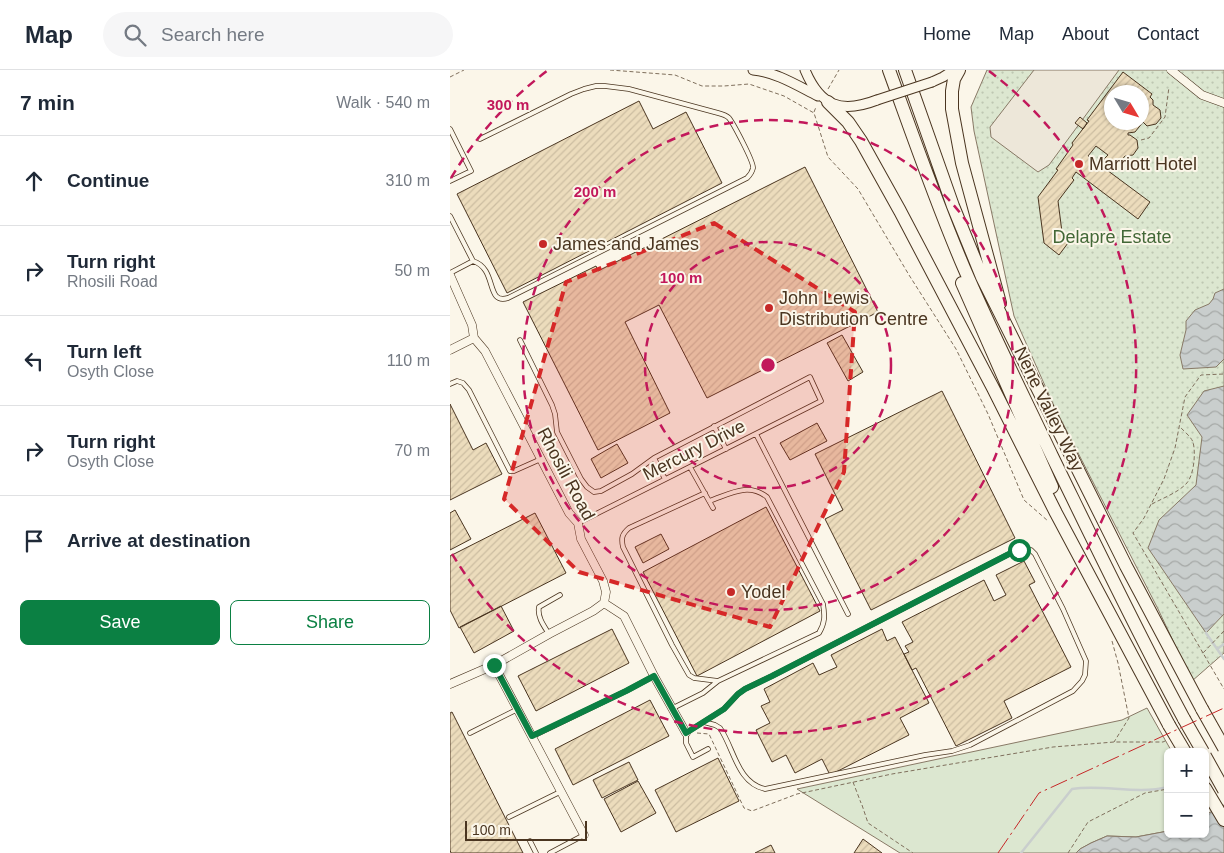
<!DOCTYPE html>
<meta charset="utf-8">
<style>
body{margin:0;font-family:Arial,sans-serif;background:#f6f6f7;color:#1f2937}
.controls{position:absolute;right:15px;bottom:15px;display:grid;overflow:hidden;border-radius:8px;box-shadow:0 1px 4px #0004}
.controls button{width:45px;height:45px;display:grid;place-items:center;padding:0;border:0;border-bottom:1px solid #e0e1e3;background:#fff;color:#1f2937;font:25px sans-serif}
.compass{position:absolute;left:654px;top:15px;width:45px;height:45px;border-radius:50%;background:#fff;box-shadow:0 1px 4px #0004;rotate:128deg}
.scale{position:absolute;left:15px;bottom:12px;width:122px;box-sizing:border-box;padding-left:5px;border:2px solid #4a3520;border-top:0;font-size:14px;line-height:18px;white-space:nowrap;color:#4a3520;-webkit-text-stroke:4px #fbf6e9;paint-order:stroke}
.stop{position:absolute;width:15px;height:15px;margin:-11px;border:4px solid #0b8043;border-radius:50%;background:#fff}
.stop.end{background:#0b8043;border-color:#fff;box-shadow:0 1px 5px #0008}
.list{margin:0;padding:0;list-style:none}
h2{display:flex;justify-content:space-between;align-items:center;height:65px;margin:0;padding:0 20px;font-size:21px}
h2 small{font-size:16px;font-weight:400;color:#747a83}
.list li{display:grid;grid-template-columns:32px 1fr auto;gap:15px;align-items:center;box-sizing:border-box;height:90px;padding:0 20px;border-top:1px solid #e0e1e3}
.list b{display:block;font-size:19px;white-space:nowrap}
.list p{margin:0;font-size:16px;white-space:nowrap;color:#747a83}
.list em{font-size:16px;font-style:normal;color:#747a83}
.actions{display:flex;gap:10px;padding:15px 20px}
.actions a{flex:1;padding:11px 0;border:1px solid #0b8043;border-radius:8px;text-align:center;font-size:18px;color:#0b8043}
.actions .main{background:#0b8043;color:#fff}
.icon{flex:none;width:28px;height:28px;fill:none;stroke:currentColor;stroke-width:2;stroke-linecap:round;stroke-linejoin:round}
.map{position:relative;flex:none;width:774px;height:783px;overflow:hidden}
header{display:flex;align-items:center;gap:30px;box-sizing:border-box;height:70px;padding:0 25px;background:#fff;border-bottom:1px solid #e0e1e3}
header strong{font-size:24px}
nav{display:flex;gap:28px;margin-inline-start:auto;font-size:18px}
.search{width:350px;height:45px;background:#f6f6f7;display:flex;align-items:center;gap:12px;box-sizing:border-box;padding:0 18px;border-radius:28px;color:#747a83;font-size:19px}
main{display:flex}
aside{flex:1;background:#fff}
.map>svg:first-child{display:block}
.green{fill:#dce7d0;stroke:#887966}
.park{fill:url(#park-dots);stroke:#887966;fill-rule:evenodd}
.parking{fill:#ede7d9;stroke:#887966}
.water{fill:url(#water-waves);stroke:#887966}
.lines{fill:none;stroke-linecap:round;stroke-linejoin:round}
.stream{stroke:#c9cecd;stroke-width:2.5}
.building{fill:url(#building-hatch);stroke:#4a3520;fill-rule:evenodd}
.service-casing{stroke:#4a3520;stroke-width:5.5}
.minor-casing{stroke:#4a3520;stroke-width:9}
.tertiary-casing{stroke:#4a3520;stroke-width:11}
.trunk-casing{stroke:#4a3520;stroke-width:14}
.path{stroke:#7f6f5c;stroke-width:1;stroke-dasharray:4 2.5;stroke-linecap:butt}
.service{stroke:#fbf6e9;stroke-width:4}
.minor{stroke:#fbf6e9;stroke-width:8}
.tertiary{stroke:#fbf6e9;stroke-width:9}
.trunk{stroke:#fbf6e9;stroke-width:12}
.tertiary-bridge-casing{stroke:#4a3520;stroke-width:11;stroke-linecap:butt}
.trunk-bridge-casing{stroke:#4a3520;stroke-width:14;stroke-linecap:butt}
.tertiary-bridge{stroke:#fbf6e9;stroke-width:9}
.trunk-bridge{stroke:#fbf6e9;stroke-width:12}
.power{stroke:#c62828;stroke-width:1;stroke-dasharray:18 4 2.5 4;stroke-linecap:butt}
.route{stroke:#0b8043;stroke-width:6}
.marked{fill:#d62828;fill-opacity:0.2;stroke:#d62828;stroke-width:4;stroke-dasharray:10 6;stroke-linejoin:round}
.ring{fill:none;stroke:#c2185b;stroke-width:2.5;stroke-dasharray:9 6}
.poi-dot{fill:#c62828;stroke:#fbf6e9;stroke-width:2}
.labels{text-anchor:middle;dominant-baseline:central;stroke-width:4;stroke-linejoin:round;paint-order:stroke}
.poi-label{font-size:18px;fill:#4a3520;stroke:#fbf6e9;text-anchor:start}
.park-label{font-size:18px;fill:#436837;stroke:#fbf6e9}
.street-label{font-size:18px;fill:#4a3520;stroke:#fbf6e9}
.centre{fill:#c2185b;stroke:#fbf6e9;stroke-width:2.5}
.ring-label{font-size:15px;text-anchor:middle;font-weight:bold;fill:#c2185b;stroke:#fbf6e9;stroke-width:4;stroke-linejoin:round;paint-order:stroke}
</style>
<header>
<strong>Map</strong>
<div class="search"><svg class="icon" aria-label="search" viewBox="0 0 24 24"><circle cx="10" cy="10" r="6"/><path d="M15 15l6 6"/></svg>Search here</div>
<nav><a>Home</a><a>Map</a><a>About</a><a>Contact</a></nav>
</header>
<main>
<aside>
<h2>7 min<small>Walk · 540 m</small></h2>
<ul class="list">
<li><svg class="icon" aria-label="ahead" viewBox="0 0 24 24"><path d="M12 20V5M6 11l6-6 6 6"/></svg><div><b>Continue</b></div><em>310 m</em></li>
<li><svg class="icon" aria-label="right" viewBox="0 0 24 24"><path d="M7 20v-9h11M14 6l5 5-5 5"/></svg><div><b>Turn right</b><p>Rhosili Road</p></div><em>50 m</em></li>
<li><svg class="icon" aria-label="left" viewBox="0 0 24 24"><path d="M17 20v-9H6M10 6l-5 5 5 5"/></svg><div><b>Turn left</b><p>Osyth Close</p></div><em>110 m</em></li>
<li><svg class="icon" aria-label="right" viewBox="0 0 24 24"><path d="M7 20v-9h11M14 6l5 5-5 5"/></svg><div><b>Turn right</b><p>Osyth Close</p></div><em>70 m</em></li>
<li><svg class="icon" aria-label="arrive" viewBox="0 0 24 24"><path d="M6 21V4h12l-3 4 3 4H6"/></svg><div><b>Arrive at destination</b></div></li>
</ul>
<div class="actions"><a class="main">Save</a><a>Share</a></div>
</aside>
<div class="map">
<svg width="774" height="783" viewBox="0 0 774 783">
<defs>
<pattern id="park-dots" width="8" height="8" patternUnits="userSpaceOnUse" patternTransform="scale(1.25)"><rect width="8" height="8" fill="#dce7d0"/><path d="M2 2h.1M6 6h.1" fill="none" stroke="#bec7b2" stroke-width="1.8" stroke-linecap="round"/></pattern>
<pattern id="water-waves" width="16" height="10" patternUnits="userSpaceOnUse" patternTransform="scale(1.25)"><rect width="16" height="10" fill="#c9cecd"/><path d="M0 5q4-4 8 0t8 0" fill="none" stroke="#a5a8a6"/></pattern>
<pattern id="building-hatch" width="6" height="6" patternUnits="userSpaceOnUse" patternTransform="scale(1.25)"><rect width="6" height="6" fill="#ecdcbc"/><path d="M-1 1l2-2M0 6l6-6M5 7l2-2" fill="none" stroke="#ccbda1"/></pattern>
</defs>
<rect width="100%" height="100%" fill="#fbf6e9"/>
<!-- green -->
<path class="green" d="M697 638 722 682H718V761L686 767 657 766 641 773 630 779 626 783H450L347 719 672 650Z"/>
<!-- park -->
<path class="park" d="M537 0H774V583L742 611 708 539 604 336 564 246 524 61 521 37ZM662 22H692V52H662Z"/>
<!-- parking -->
<path class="parking" d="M584 0H669L599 95 588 102 541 67 540 57Z"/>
<!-- water -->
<path class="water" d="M774 219V289L766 297 733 299 730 285 736 260V251L745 240 759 234 763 229 765 223Z
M774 316V544L756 563 698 478 709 450 746 415 752 367 737 345 754 321Z
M774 735V783H626L630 779 641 773 657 766 686 767 718 761V764H755V745Z"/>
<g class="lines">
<!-- stream -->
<path class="stream" d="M756 563 774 589
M767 579 774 574
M571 783 622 719C653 714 686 725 718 717"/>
</g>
<!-- building -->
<path class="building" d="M673 2 702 24 700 27 703 30V35L710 40 711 48 706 54 697 56 693 52 685 62 678 63V65H680L687 70 688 78 683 85 675 86 670 92 666 91 663 95 654 89 658 85 646 76 638 86 700 132 688 149 626 102 622 108 624 110 608 131 612 162 621 169 609 185 594 173 588 127 608 100 606 99 623 75 622 73 639 51 637 50ZM662 22H692V52H662Z
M189 31 203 59 236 42 272 113 57 223 7 124Z
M630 47 637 53 633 59 625 53Z
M355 97 428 242 257 328 209 235 175 252 220 343 148 380 73 232 146 196 148 201Z
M392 265 413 302 398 311 377 273Z
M492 321 565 468 421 540 375 449 393 440 365 384Z
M0 334 23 380 36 373 52 404 0 430Z
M367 353 377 371 340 390 330 373Z
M167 374 178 393 151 408 141 389Z
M316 437 370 541 247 606 193 502Z
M5 440 21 469 0 480V443Z
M85 443 116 503 9 558 0 540V486Z
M211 464 219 479 193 493 185 477Z
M574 491 585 512 579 515 621 597 554 631 562 648 506 676 466 598 462 600 454 584 459 582 455 576 463 572 452 552 534 510 544 531 556 525 546 505Z
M51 536 64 561 24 583 10 557Z
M162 559 179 593 86 641 68 606Z
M432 559 437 571 445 567 479 633 450 648 459 665 380 705 372 689 345 703 336 685 322 692 306 660 320 653 311 636 320 632 314 619 363 593 369 605 387 597 381 585Z
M200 630 219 666 123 715 105 679Z
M2 642 73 783H1L0 780V643Z
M268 688 289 731 226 762 205 720Z
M179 692 188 710 152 728 143 710Z
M188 711 206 743 171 762 154 729Z
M413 769 432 783H404Z
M321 775 325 783H305Z"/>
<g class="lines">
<defs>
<path id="service" d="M0 59 21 101 0 111
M0 146 23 191
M0 203 23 191C48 199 35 235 58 228L297 108C300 105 302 103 303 98 304 92 283 53 279 48 276 45 272 44 268 43L179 19 155 16H146L134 19 121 24 30 69
M70 270 102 335 105 344 107 362 131 409 137 417 144 422 151 421 182 404 204 388
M0 314 7 311 13 313 19 320 60 401H64L91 389
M264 356 276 379
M306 364 398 544
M240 397 263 438
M255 423 179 458C172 464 171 468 173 477L222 575 239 605 244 608 268 611 369 563C375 553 375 546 373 534L317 427C298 412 280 424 259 431
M128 453 371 331 360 307 204 388 215 409
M99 564C94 556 87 547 89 537L110 525
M223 638 253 623 268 611
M254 652 265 655 270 658C284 678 287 713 315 719L475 685 502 681 520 675 623 621 632 611 635 605 636 591 613 539 585 484 581 480H569L559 484 322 606 295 619 288 624 274 639 236 663V673L243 687 258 679
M20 663 68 639
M83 666 178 620 204 606
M59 747 112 721
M80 771 86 783
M100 783 134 765"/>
<path id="minor" d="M721 0 752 25 774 33
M0 205 22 255 24 268 35 281 119 443 128 453 131 469 153 511 156 522 154 533 174 546 204 606 236 663
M0 280 24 268
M44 595 134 765
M0 614 44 595 99 564 143 541 154 533"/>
<path id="tertiary" d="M303 0C326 2 348 16 368 26
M355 0C370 36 391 44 427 30
M482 12 493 7 504 0"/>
<path id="trunk" d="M439 0C463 66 486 133 514 198 541 261 572 323 602 386 645 474 687 562 734 649
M455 0 503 136 532 207 676 496 752 639
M509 0 504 9 502 21V39L512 93 550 233
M378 32 398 52 411 71 450 141 543 318 606 443 719 655
M512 213 602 417
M755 718 774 750"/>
</defs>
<!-- service casing -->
<use href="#service" class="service-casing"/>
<!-- minor casing -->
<use href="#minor" class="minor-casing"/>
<!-- tertiary casing -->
<use href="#tertiary" class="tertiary-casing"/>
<!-- trunk casing -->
<use href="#trunk" class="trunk-casing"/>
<!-- path -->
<path class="path" d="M160 0 225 5 252 16H274L299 14 334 26 364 43 378 87 408 119 459 205 506 279 538 344 574 430 598 451
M0 7 14 0
M378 19 389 0
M364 42 366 37
M691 70 699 68 715 47 719 17
M702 434C713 428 727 423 736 414 744 406 746 383 743 372 741 367 734 361 730 357
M774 561 753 583 774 619
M662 571 668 593 679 648 664 672
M753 583 683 463 694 448 714 409 725 378 735 327 751 305 774 304
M247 663 259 664 294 738 302 741 347 724 442 704 603 677 664 672H713L717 670
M403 712 411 733
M412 735 418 753 463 783
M618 783 638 752 695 723 718 719"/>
<!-- service -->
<use href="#service" class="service"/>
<!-- minor -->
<use href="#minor" class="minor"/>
<!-- tertiary -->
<use href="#tertiary" class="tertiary"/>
<!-- trunk -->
<use href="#trunk" class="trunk"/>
<defs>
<path id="tertiary-bridge" d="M427 30 482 12"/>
<path id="trunk-bridge" d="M752 639 774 678
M734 649 753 682
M719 655 735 682
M755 686 774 720"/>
</defs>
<!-- tertiary-bridge casing -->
<use href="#tertiary-bridge" class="tertiary-bridge-casing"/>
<!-- trunk-bridge casing -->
<use href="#trunk-bridge" class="trunk-bridge-casing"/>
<!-- tertiary-bridge -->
<use href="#tertiary-bridge" class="tertiary-bridge"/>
<!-- trunk-bridge -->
<use href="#trunk-bridge" class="trunk-bridge"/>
<!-- power -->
<path class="power" d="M548 783 589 723 774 638"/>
</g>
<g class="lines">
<!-- route -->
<path class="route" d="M44 595 82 666 176 621 204 606 236 663 274 639 288 624 295 619 322 606 559 484 569 480"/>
</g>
<!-- marked area -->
<path class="marked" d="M264 153 405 242 394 402 320 557 129 502 54 429 116 212Z"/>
<!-- distance rings -->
<g class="ring">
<circle cx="318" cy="295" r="123"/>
<circle cx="318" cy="295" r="245"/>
<path d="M1 108A368 368 0 0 1 97 1M539 1A368 368 0 1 1 1 482"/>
</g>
<!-- markers -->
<g class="poi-dot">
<circle cx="629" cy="94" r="5"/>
<circle cx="93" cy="174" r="5"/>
<circle cx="319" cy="238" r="5"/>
<circle cx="281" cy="522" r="5"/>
</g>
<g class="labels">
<!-- poi labels -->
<g class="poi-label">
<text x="639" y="94">Marriott Hotel</text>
<text x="103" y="174">James and James</text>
<text x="329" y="228">John Lewis<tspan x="329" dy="21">Distribution Centre</tspan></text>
<text x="291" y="522">Yodel</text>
</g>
<!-- park labels -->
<g class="park-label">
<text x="662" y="167">Delapre Estate</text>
</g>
<!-- street labels -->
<g class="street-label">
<text transform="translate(599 339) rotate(64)">Nene Valley Way</text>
<text transform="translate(244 380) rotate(-27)">Mercury Drive</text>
<text transform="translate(116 404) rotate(62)">Rhosili Road</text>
</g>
</g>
<circle cx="318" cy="295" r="8" class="centre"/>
<g class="ring-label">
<text x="58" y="40">300 m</text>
<text x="145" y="127">200 m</text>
<text x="231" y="213">100 m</text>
</g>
</svg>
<div class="controls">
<button>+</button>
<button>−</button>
</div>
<svg class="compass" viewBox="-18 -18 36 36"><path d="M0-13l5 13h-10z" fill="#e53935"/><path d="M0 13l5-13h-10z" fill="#747a83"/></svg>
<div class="scale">100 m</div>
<div class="stop" style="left:569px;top:480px"></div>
<div class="stop end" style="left:44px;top:595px"></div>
</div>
</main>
